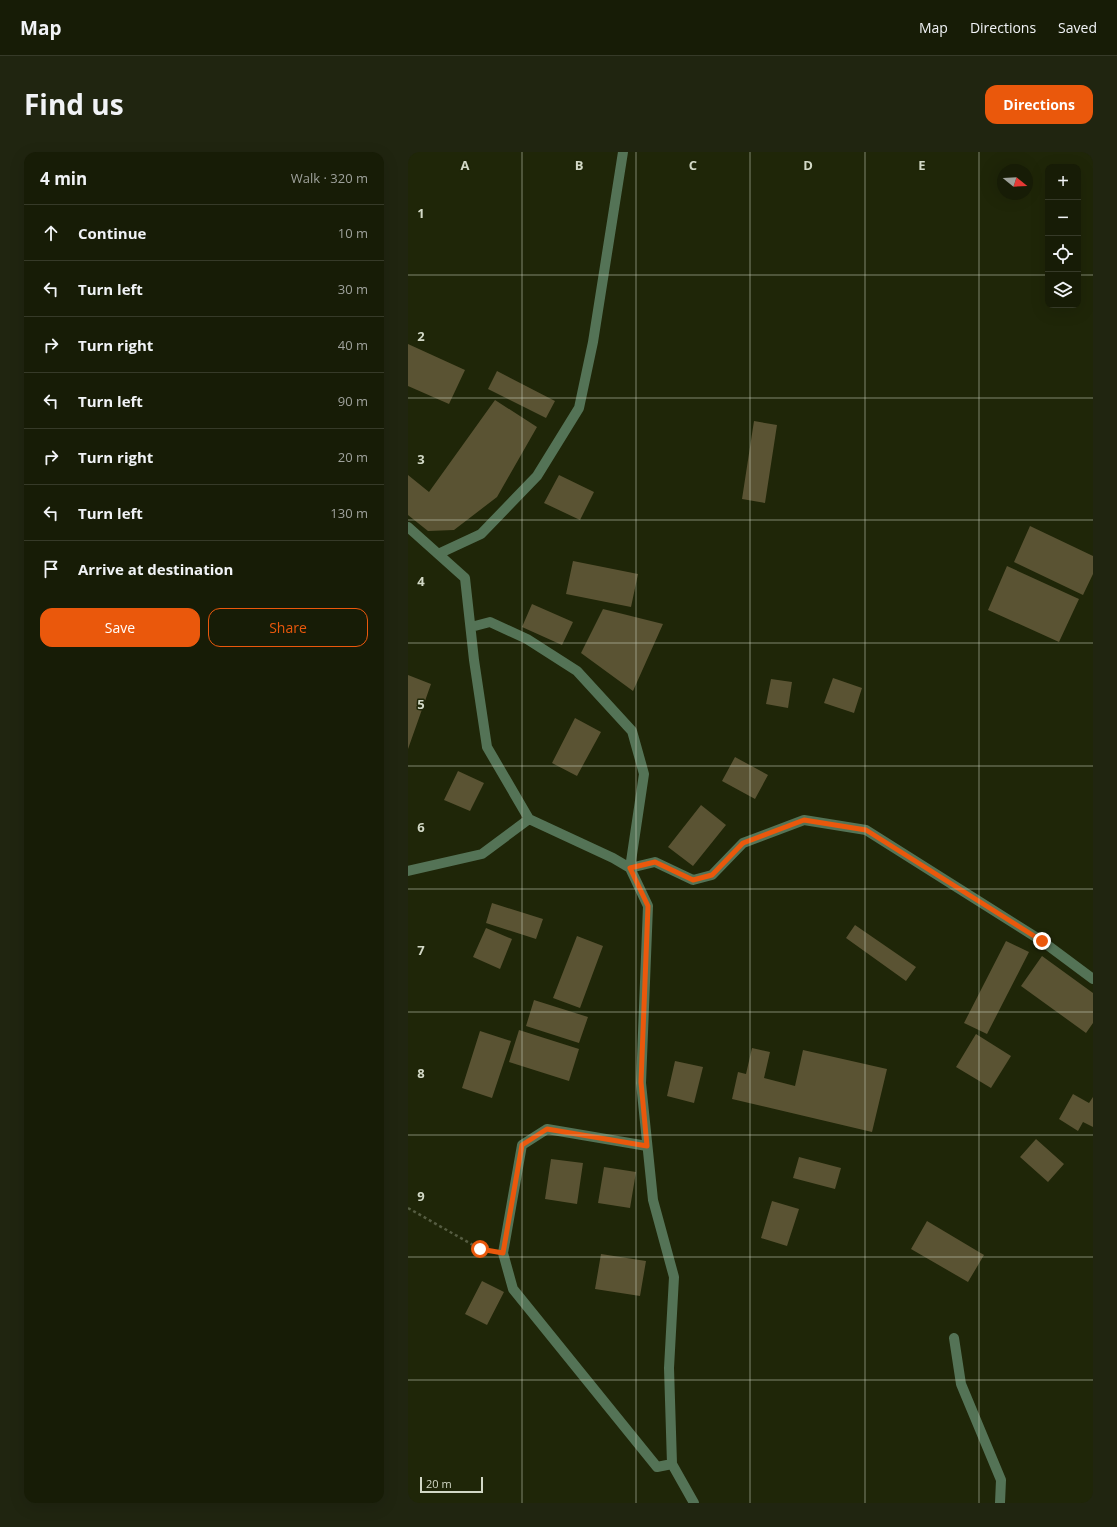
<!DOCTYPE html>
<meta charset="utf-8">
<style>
body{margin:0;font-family:"Open Sans",sans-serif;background:#202510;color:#f1f3f6}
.controls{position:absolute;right:12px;top:12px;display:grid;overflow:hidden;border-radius:8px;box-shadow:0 4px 16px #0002}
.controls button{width:36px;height:36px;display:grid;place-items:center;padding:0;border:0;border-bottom:1px solid #363a28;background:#171c06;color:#f1f3f6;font:20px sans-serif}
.compass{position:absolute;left:589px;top:12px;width:36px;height:36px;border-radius:50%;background:#171c06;box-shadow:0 4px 16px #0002;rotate:108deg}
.scale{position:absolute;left:12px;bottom:10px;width:63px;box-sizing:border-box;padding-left:4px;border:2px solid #d2d8c6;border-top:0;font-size:11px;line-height:14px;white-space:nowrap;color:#d2d8c6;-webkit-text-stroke:3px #1f2608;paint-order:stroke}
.stop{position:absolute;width:12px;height:12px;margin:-9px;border:3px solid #ea580c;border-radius:50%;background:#fff}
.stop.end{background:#ea580c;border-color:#fff;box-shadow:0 1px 4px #0008}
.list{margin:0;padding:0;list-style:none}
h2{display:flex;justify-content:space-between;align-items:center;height:52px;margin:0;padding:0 16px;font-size:17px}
h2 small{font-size:13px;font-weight:400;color:#9ea19b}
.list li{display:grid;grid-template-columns:26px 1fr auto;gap:12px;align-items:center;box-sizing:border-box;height:56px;padding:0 16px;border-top:1px solid #363a28}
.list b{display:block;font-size:15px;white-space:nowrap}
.list em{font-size:13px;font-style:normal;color:#9ea19b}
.actions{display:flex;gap:8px;padding:12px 16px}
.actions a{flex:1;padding:9px 0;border:1px solid #ea580c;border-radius:12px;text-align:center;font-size:14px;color:#ea580c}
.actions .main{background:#ea580c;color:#fff}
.icon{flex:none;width:22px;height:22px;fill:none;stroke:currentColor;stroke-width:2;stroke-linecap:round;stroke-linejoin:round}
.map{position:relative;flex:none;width:685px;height:1351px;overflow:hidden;border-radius:12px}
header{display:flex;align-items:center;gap:24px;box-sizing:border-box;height:56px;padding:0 20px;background:#171c06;border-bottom:1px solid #363a28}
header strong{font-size:19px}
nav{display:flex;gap:22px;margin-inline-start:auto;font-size:14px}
.intro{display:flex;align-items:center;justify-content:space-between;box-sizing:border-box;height:96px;padding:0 24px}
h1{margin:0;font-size:28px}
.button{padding:10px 18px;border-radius:12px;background:#ea580c;color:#fff;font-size:14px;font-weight:700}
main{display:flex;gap:24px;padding:0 24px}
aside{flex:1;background:#171c06;border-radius:12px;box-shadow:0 4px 16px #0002}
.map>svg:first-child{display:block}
.building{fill:#5a5333}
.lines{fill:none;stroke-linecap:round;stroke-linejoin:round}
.path{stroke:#555c41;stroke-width:2.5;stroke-dasharray:3 3;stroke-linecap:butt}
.minor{stroke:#547356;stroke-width:10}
.route{stroke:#ea580c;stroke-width:5}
.grid{fill:none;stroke:#d2d8c6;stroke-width:1;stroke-opacity:0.55}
.grid-label{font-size:13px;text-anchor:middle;font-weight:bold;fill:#d2d8c6;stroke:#1f2608;stroke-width:3;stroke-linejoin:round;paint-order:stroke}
</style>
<header>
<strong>Map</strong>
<nav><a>Map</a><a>Directions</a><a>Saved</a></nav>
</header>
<div class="intro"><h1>Find us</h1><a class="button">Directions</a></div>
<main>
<aside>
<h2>4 min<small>Walk · 320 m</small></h2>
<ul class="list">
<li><svg class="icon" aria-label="ahead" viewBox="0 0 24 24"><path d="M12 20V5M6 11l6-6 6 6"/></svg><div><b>Continue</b></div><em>10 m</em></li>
<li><svg class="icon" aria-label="left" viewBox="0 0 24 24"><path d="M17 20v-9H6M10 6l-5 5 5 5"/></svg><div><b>Turn left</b></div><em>30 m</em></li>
<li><svg class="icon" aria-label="right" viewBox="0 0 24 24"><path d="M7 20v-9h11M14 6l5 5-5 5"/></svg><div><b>Turn right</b></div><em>40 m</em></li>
<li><svg class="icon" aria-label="left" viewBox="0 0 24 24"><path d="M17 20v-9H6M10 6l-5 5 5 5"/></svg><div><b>Turn left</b></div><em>90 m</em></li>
<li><svg class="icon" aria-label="right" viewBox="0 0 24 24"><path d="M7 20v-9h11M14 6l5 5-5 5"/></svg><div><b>Turn right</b></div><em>20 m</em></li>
<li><svg class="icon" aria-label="left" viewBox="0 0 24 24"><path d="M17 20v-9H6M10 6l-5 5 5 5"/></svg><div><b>Turn left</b></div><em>130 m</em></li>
<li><svg class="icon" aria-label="arrive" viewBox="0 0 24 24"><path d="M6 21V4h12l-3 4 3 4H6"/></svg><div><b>Arrive at destination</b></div></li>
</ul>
<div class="actions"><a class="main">Save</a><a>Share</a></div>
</aside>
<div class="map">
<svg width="685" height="1351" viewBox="0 0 685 1351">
<rect width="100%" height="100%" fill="#1f2608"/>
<!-- building -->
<path class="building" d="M0 192 57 218 41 252 0 234Z
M89 219 147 249 138 266 80 237Z
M87 248 129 275 89 345 46 378 20 379 0 363V323L21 340Z
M346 269 369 273 357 351 334 347Z
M151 323 186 340 172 368 136 351Z
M622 374 685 404V422L675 443 606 410Z
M165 409 230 422 223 455 158 442Z
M599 414 671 447 651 490 580 458Z
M124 452 165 470 154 493 114 475Z
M195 457 255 472 225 539 173 501Z
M0 523 23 532 0 597Z
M425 526 454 536 446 561 416 551Z
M363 527 384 530 380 556 358 552Z
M167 566 193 580 169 624 144 611Z
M327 605 360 623 347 647 314 629Z
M50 619 76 631 62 659 36 648Z
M293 653 318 673 285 714 260 695Z
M84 751 135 767 128 787 78 771Z
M447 773 508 815 498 829 438 786Z
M78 776 104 787 92 817 65 805Z
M169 784 195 794 172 856 145 846Z
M598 789 621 800 579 882 556 871Z
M634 804 685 841V871L678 881 613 834Z
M126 848 180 865 171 891 118 874Z
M111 878 171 897 161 929 101 910Z
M72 879 103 889 84 946 54 936Z
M568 882 603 904 583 936 548 915Z
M344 896 362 900 356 926 387 934 395 898 479 917 464 980 324 947 330 920 338 922Z
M267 909 295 915 286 951 259 944Z
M665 942 681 951 685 945V975L675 970 670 979 651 967Z
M628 987 656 1012 640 1030 612 1005Z
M391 1005 433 1016 427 1037 385 1026Z
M143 1007 175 1011 169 1052 137 1047Z
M196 1015 228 1020 222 1056 190 1051Z
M364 1049 391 1057 379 1094 353 1086Z
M519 1069 576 1103 560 1130 503 1097Z
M193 1102 238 1109 232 1144 187 1137Z
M74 1129 96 1140 79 1173 57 1162Z"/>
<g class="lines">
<!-- path -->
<path class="path" d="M0 1056 72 1097 81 1099"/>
<!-- minor -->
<path class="minor" d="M0 375 57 426 66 508 79 595 121 667 205 706 222 716 240 754 233 931 245 1048 266 1125 261 1216 264 1312 286 1351
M30 402 73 382 129 324 171 256 185 190 215 0
M63 475 82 470 119 487 169 519 224 579 236 622 222 716 247 710 285 728 304 723 335 691 396 668 458 678 634 789 685 827
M0 719 74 702 121 667
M239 994 139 977 114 993 95 1101 105 1137 249 1315 264 1312
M546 1186 553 1232 593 1328 592 1351"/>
</g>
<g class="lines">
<!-- route -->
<path class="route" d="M72 1097 95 1101 114 993 139 977 239 994 233 930 240 754 222 716 247 710 285 728 304 723 335 691 396 668 458 678 634 789"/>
</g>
<!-- grid -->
<path class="grid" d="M114 0V1351M228 0V1351M342 0V1351M457 0V1351M571 0V1351M0 123H640M670 123H685M0 246H685M0 368H685M0 491H685M0 614H685M0 737H685M0 860H685M0 983H685M0 1105H685M0 1228H685"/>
<g class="grid-label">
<text x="57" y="18">A</text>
<text x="171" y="18">B</text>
<text x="285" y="18">C</text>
<text x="400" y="18">D</text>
<text x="514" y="18">E</text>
<text x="13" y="66">1</text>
<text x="13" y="189">2</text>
<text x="13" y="312">3</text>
<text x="13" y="434">4</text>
<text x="13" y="557">5</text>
<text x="13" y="680">6</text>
<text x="13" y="803">7</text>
<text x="13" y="926">8</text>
<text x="13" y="1049">9</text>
</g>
</svg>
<div class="controls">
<button>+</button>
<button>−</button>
<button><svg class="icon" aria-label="locate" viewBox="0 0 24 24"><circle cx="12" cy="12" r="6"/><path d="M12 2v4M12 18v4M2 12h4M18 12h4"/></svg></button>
<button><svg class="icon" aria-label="layers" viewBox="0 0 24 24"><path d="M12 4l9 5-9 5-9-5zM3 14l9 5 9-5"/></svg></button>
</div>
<svg class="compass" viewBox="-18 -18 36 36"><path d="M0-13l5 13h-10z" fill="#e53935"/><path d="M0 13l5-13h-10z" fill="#9ea19b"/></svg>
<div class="scale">20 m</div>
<div class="stop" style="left:72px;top:1097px"></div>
<div class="stop end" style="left:634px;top:789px"></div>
</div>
</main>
